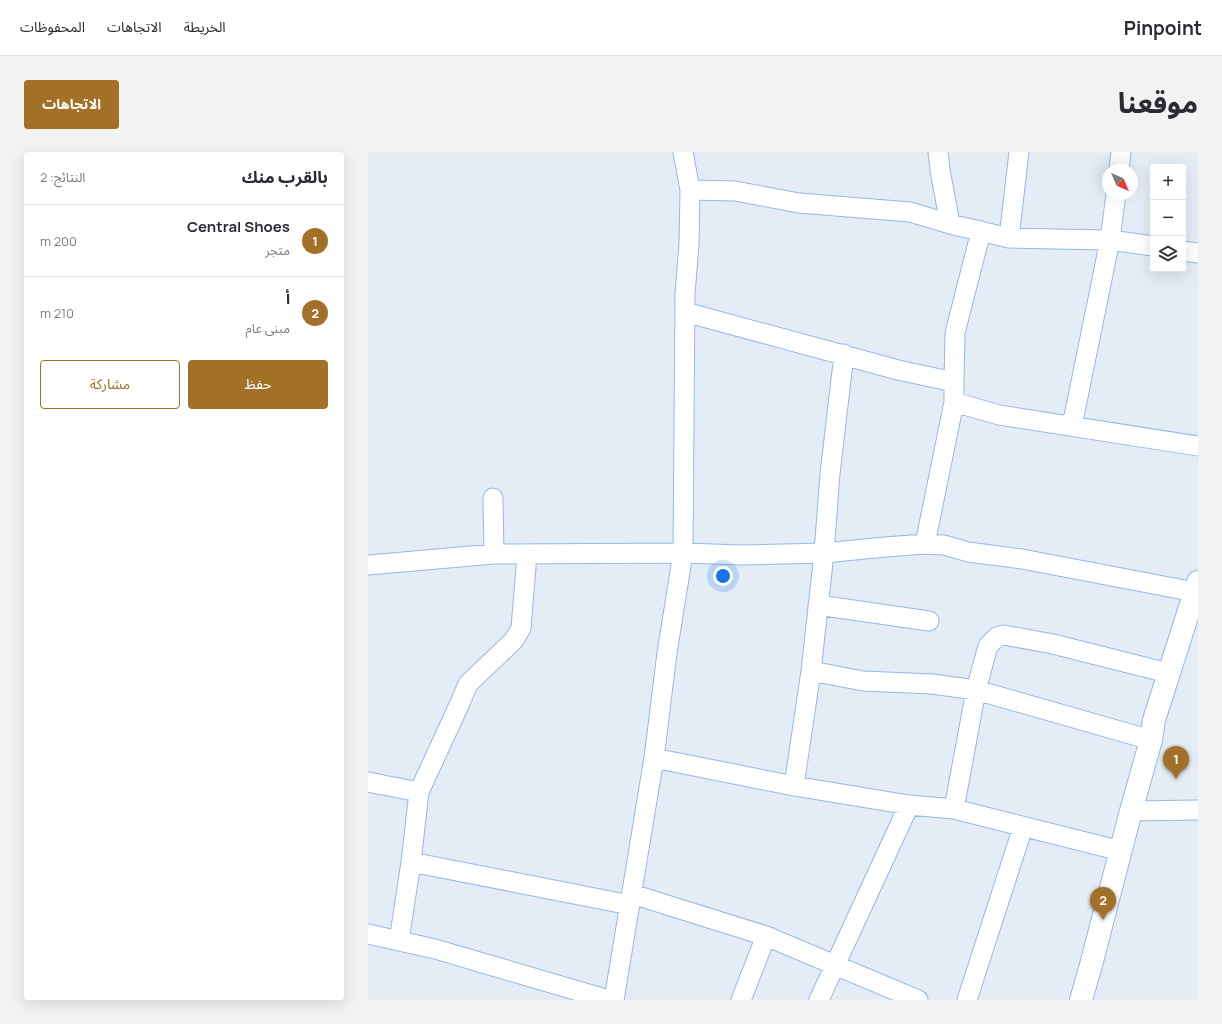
<!DOCTYPE html>
<html lang="ar">
<meta charset="utf-8">
<style>
body{margin:0;font-family:Manrope,"Noto Sans Arabic",sans-serif;background:#f2f2f3;color:#2b2b33;direction:rtl}
.controls{position:absolute;right:12px;top:12px;display:grid;overflow:hidden;border-radius:4px;box-shadow:0 4px 16px #0002}
.controls button{width:36px;height:36px;display:grid;place-items:center;padding:0;border:0;border-bottom:1px solid #e1e1e2;background:#fff;color:#2b2b33;font:20px sans-serif}
.compass{position:absolute;left:734px;top:12px;width:36px;height:36px;border-radius:50%;background:#fff;box-shadow:0 4px 16px #0002;rotate:136deg}
.you{position:absolute;left:355px;top:424px;width:14px;height:14px;margin:-10px;border:3px solid #fff;border-radius:50%;background:#1a73e8;box-shadow:0 0 0 6px #1a73e833}
.badge{display:grid;place-items:center;width:26px;height:26px;border-radius:50%;background:#a27026;color:#fff;font-size:13px;font-weight:700}
.pin{position:absolute;translate:-50% -33px;filter:drop-shadow(0 1px 2px #0008)}
.pin::after{content:'';position:absolute;top:21px;width:14px;height:12px;background:inherit;clip-path:polygon(0 0,100% 0,50% 100%)}
.list{margin:0;padding:0;list-style:none}
h2{display:flex;justify-content:space-between;align-items:center;height:52px;margin:0;padding:0 16px;font-size:17px}
h2 small{font-size:13px;font-weight:400;color:#7c7c81}
.list li{display:grid;grid-template-columns:26px 1fr auto;gap:12px;align-items:center;box-sizing:border-box;height:72px;padding:0 16px;border-top:1px solid #e1e1e2}
.list b{display:block;font-size:15px;white-space:nowrap}
.list p{margin:0;font-size:13px;white-space:nowrap;color:#7c7c81}
.list em{font-size:13px;font-style:normal;color:#7c7c81}
.actions{display:flex;gap:8px;padding:12px 16px}
.actions a{flex:1;padding:9px 0;border:1px solid #a27026;border-radius:4px;text-align:center;font-size:14px;color:#a27026}
.actions .main{background:#a27026;color:#fff}
.icon{flex:none;width:22px;height:22px;fill:none;stroke:currentColor;stroke-width:2;stroke-linecap:round;stroke-linejoin:round}
.map{position:relative;flex:none;width:830px;height:848px;overflow:hidden;direction:ltr;border-radius:4px}
header{display:flex;align-items:center;gap:24px;box-sizing:border-box;height:56px;padding:0 20px;background:#fff;border-bottom:1px solid #e1e1e2}
header strong{font-size:19px}
nav{display:flex;gap:22px;margin-inline-start:auto;font-size:14px}
.intro{display:flex;align-items:center;justify-content:space-between;box-sizing:border-box;height:96px;padding:0 24px}
h1{margin:0;font-size:28px}
.button{padding:10px 18px;border-radius:4px;background:#a27026;color:#fff;font-size:14px;font-weight:700}
main{display:flex;gap:24px;padding:0 24px}
aside{flex:1;background:#fff;border-radius:4px;box-shadow:0 4px 16px #0002}
.map>svg:first-child{display:block}
.lines{fill:none;stroke-linecap:round;stroke-linejoin:round}
.minor-casing{stroke:#94b9e5;stroke-width:21}
.major-casing{stroke:#94b9e5;stroke-width:24}
.minor{stroke:#fff;stroke-width:19}
.major{stroke:#fff;stroke-width:22}
</style>
<header>
<strong>Pinpoint</strong>
<nav><a>الخريطة</a><a>الاتجاهات</a><a>المحفوظات</a></nav>
</header>
<div class="intro"><h1>موقعنا</h1><a class="button">الاتجاهات</a></div>
<main>
<div class="map">
<svg width="830" height="848" viewBox="0 0 830 848">
<rect width="100%" height="100%" fill="#e4ecf5"/>
<g class="lines">
<defs>
<path id="minor" d="M570 0 572 18 582 72
M651 0 641 86 742 88 785 94
M751 18 753 0
M322 38 367 39 431 51 542 60 582 72 641 86
M815 99 830 101
M317 160 530 218 586 230V250L557 392
M476 202 462 322 456 401 443 519 495 529 564 532 608 538 783 588
M586 230 587 181 613 79
M586 250 631 263 830 294
M704 274 742 88 748 42
M125 346 126 402
M0 413 126 402 315 401 374 403 456 401 517 395 557 392 576 393 600 400 654 407 827 440
M450 453 561 469
M286 606 426 634 541 653 586 657 753 699
M0 630 51 640
M426 634 443 519
M586 657 608 538 620 494 629 485 636 483 685 492 800 521
M763 659 830 658
M43 710 262 753
M264 742 398 784 550 848
M0 782 67 797 241 848
M31 789 43 710 51 640 92 551 100 532 146 488 153 476 159 403
M246 848 286 606 299 501 315 401 317 142 321 92 322 38 315 0
M373 848 398 784
M451 848 541 653
M599 848 655 675"/>
<path id="major" d="M713 848 723 813 763 659 783 588 786 568 830 430"/>
</defs>
<!-- minor casing -->
<use href="#minor" class="minor-casing"/>
<!-- major casing -->
<use href="#major" class="major-casing"/>
<!-- minor -->
<use href="#minor" class="minor"/>
<!-- major -->
<use href="#major" class="major"/>
</g>
</svg>
<div class="controls">
<button>+</button>
<button>−</button>
<button><svg class="icon" aria-label="layers" viewBox="0 0 24 24"><path d="M12 4l9 5-9 5-9-5zM3 14l9 5 9-5"/></svg></button>
</div>
<svg class="compass" viewBox="-18 -18 36 36"><path d="M0-13l5 13h-10z" fill="#e53935"/><path d="M0 13l5-13h-10z" fill="#7c7c81"/></svg>
<div class="you"></div>
<div class="pin badge" style="left:808px;top:627px">1</div>
<div class="pin badge" style="left:735px;top:768px">2</div>
</div>
<aside>
<h2>بالقرب منك<small>النتائج: 2</small></h2>
<ul class="list">
<li><span class="badge">1</span><div><b>Central Shoes</b><p>متجر</p></div><em>200 m</em></li>
<li><span class="badge">2</span><div><b>أ</b><p>مبنى عام</p></div><em>210 m</em></li>
</ul>
<div class="actions"><a class="main">حفظ</a><a>مشاركة</a></div>
</aside>
</main>
